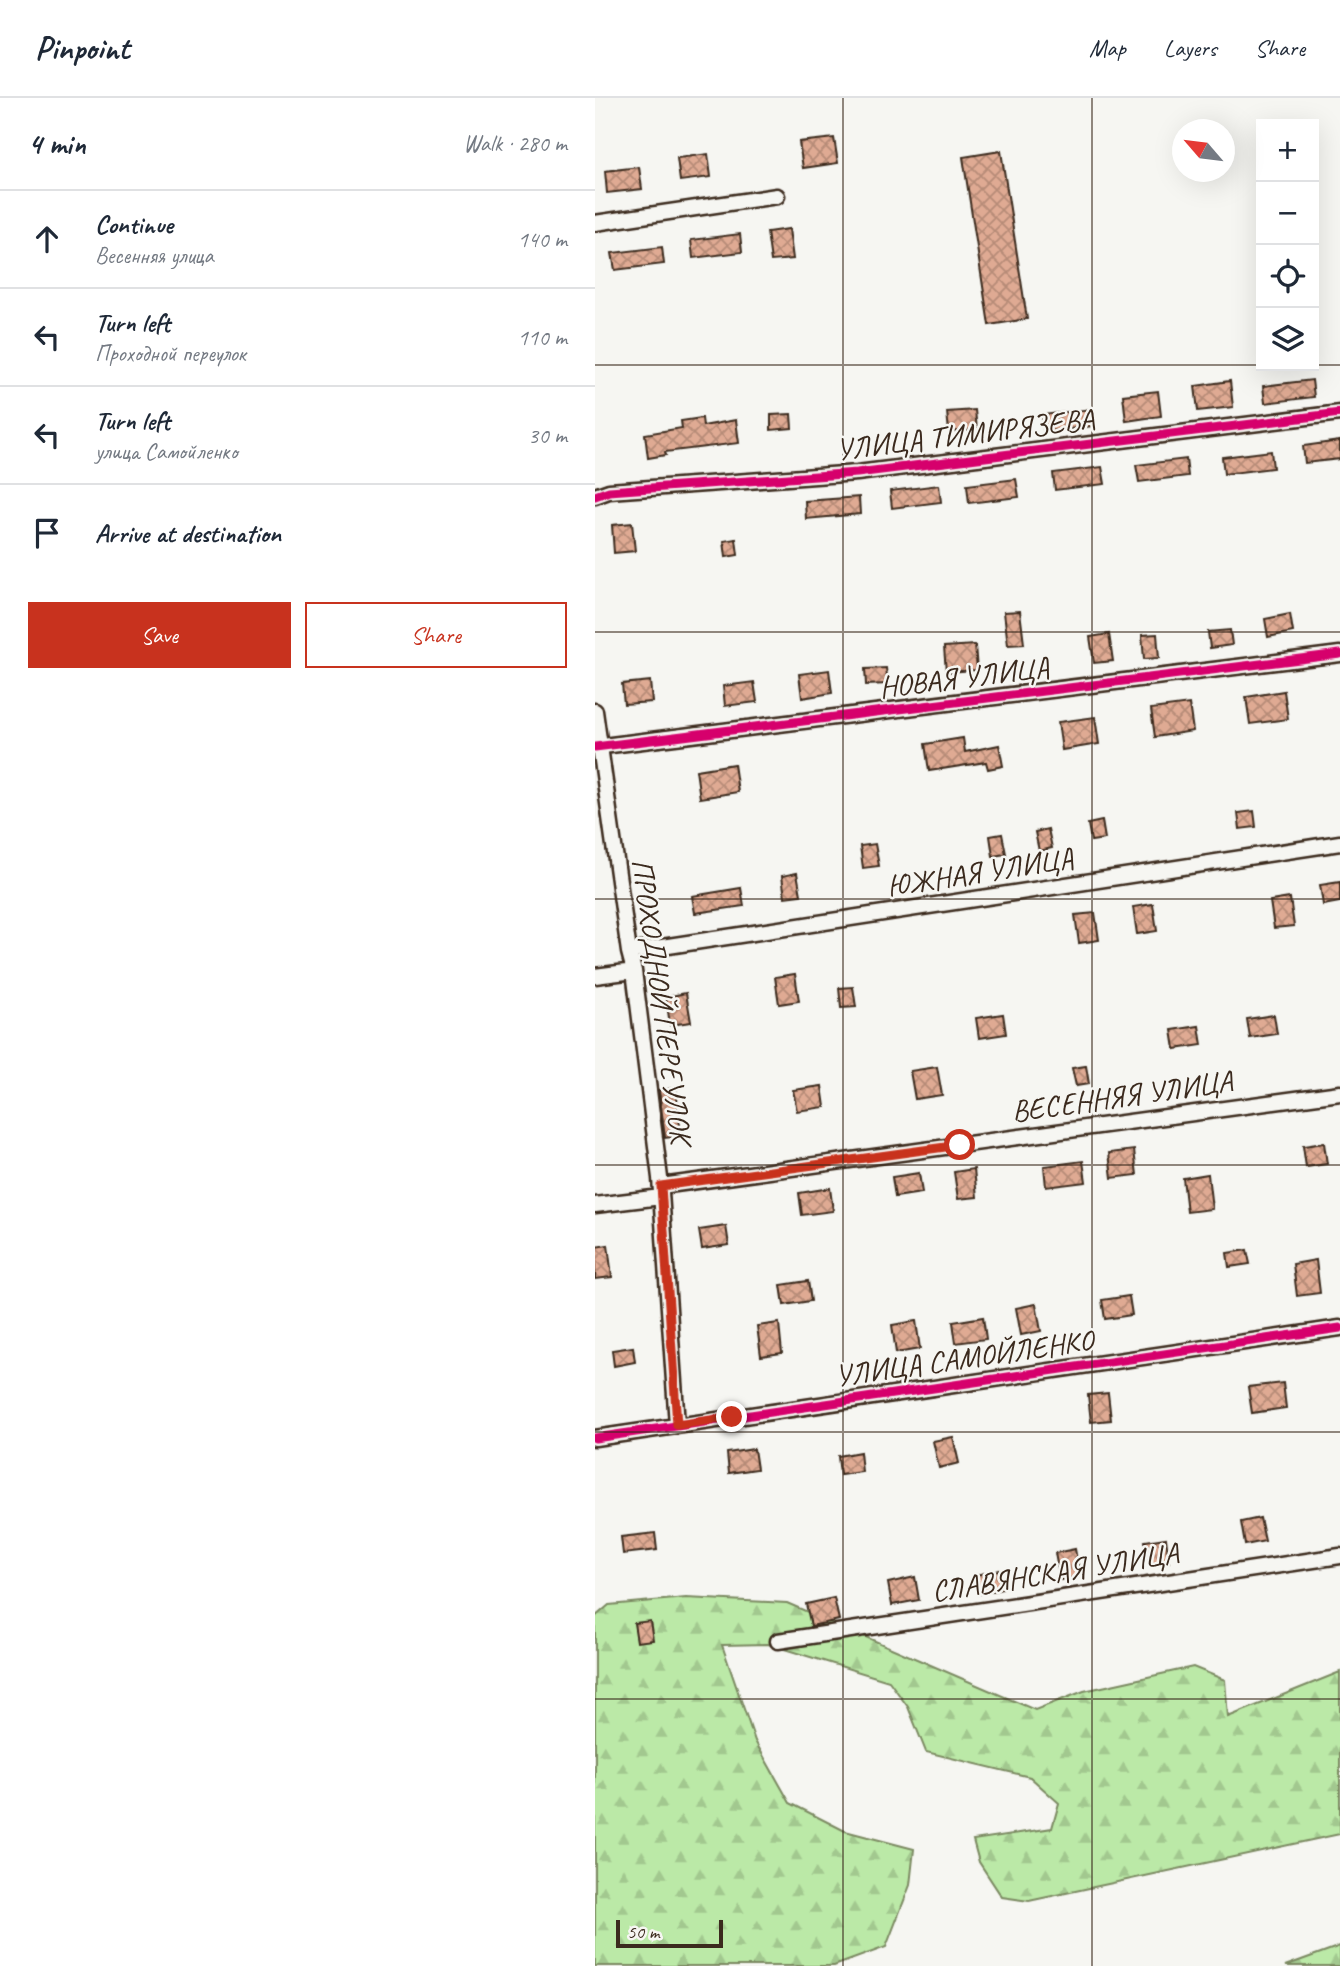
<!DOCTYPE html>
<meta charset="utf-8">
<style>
body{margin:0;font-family:Caveat,sans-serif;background:#f2f2f3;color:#1f2937}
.controls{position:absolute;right:21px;top:21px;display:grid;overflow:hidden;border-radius:0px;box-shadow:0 7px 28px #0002}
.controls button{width:63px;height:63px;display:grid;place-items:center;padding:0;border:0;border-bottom:2px solid #e0e1e3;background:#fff;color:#1f2937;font:35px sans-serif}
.compass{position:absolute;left:577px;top:21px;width:63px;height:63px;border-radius:50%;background:#fff;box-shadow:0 7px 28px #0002;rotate:298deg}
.scale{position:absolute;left:21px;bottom:18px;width:107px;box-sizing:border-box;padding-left:7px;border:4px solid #3b2a1e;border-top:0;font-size:19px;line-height:24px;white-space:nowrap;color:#3b2a1e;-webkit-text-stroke:5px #f6f6f2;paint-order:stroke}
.stop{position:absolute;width:21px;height:21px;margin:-16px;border:5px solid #c8321e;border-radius:50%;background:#fff}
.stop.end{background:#c8321e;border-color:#fff;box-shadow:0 2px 7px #0008}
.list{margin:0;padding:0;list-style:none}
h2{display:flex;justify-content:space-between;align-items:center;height:91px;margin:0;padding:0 28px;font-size:30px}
h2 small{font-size:23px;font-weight:400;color:#747a83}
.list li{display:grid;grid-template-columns:46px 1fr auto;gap:21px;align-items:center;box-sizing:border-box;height:98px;padding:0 28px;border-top:2px solid #e0e1e3}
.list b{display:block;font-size:26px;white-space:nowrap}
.list p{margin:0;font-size:23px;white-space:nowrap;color:#747a83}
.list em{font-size:23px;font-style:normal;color:#747a83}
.actions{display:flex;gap:14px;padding:21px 28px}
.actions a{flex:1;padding:16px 0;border:2px solid #c8321e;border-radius:0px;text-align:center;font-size:24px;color:#c8321e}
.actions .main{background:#c8321e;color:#fff}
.icon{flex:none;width:38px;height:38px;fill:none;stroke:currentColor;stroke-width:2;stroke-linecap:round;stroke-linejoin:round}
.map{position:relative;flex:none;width:745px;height:1868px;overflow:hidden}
header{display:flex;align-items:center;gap:42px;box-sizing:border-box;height:98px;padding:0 35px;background:#fff;border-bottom:2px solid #e0e1e3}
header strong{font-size:33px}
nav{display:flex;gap:38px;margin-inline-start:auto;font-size:24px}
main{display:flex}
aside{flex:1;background:#fff}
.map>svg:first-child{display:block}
.forest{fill:url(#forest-firs);stroke:#7b8a62;stroke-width:2}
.building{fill:url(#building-cross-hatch);stroke:#3b2a1e;stroke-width:2}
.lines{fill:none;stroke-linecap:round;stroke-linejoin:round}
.street-casing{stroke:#3b2a1e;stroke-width:19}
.street{stroke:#f6f6f2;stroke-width:14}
.cycleway-casing{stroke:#f6f6f2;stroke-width:13}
.cycleway{stroke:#d6006c;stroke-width:9}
.route{stroke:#c8321e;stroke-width:9}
.grid{fill:none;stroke:#3b2a1e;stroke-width:2;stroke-opacity:0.55}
.labels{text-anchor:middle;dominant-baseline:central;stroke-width:5;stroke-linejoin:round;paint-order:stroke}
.street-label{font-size:30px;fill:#3b2a1e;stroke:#f6f6f2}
</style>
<header>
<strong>Pinpoint</strong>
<nav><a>Map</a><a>Layers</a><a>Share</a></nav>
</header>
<main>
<aside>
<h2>4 min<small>Walk · 280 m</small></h2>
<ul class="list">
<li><svg class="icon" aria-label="ahead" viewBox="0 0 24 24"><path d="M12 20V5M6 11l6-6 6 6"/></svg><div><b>Continue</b><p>Весенняя улица</p></div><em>140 m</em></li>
<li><svg class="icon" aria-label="left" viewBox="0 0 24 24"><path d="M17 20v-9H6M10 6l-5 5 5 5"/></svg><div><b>Turn left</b><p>Проходной переулок</p></div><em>110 m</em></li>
<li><svg class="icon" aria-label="left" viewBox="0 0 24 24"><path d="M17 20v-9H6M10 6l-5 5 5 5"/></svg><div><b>Turn left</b><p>улица Самойленко</p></div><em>30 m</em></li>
<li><svg class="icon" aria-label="arrive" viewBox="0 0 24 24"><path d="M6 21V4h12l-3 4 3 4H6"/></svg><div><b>Arrive at destination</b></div></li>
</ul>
<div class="actions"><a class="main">Save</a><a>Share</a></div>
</aside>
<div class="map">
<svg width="745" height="1868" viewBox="0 0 745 1868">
<defs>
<pattern id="forest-firs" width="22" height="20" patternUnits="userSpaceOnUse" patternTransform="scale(1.75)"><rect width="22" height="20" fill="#bbe9a7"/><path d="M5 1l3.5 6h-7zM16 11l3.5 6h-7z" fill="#a2c88f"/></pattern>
<pattern id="building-cross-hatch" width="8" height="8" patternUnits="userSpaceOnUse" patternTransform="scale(1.75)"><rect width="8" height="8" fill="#dfaa93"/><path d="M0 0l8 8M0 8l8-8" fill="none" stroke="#b68b77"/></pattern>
</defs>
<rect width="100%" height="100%" fill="#f6f6f2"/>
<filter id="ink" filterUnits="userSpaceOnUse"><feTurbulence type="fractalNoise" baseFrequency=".0143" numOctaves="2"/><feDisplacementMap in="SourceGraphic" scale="14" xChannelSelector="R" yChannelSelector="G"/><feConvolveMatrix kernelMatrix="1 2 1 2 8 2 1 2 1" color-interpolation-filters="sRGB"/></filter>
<g filter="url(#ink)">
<!-- forest -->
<path class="forest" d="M91 1500 192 1505 440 1612 489 1593 598 1569 630 1582 633 1619 745 1574V1736L434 1803 407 1799 384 1764 378 1742 457 1730 464 1705 435 1679 331 1654 313 1609 294 1583 173 1546 127 1547 160 1643 195 1705 250 1733 319 1751 315 1787 291 1849 239 1868H0V1519L14 1507Z
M745 1848V1868H690Z"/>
<!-- building -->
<path class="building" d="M239 40 243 65 208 70 204 44Z
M406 53 432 221 394 227 368 59Z
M113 56 116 79 85 83 82 60Z
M44 69 47 91 12 95 10 73Z
M194 131 198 161 176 163 172 134Z
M145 136 147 154 98 160 96 142Z
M67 149 69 166 20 172 17 155Z
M717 282 719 299 670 305 668 288Z
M635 283 638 309 603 313 600 288Z
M563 293 566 318 531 323 528 297Z
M496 311 499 328 449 334 447 317Z
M380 312 382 332 354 334 352 314Z
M196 316 197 330 176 332V317Z
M107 320 108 328 141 322 144 345 70 354 71 357 53 360 50 336 87 330 86 323Z
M745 343V361L710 365 708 348Z
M676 353 678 370 629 376 627 359Z
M591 361 593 378 544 384 541 367Z
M507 369 510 386 460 392 458 375Z
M421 381 424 399 374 405 372 387Z
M344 387 346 404 297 410 295 393Z
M264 399 265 416 211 421 210 403Z
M37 425 40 453 19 455 17 427Z
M141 441 143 457 131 459 129 443Z
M425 513 429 546 413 547 409 514Z
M695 516 698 534 673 539 670 521Z
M635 532 637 547 615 550 613 534Z
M514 536 518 563 499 565 495 539Z
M562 536 564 560 549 561 547 537Z
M380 547 382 572 351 574 349 549Z
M291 570 293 586 271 587 270 571Z
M234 572 237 595 207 600 204 576Z
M55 583 57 604 29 606 27 586Z
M159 584 162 604 130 608 128 588Z
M689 593 693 621 655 626 651 599Z
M594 606 598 633 560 639 556 611Z
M500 619 504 646 467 652 463 624Z
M368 640 370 654 404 647 408 668 393 671 391 664 334 673 330 646Z
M139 666 143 694 105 700 101 672Z
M659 713 661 729 645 731 643 715Z
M507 723 510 741 496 743 493 726Z
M453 731 457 750 444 753 440 734Z
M407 736 411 756 398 758 395 738Z
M280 746 284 768 268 770 265 748Z
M202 775 206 797 190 799 187 778Z
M745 784V804L728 807 725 787Z
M146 790 149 808 100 815 97 798Z
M695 800 699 828 679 830 675 803Z
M558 806 562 833 542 836 538 809Z
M500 815 504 842 484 845 480 817Z
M200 876 204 903 184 906 180 879Z
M258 889 261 909 246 910 244 890Z
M91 895 96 924 75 927 71 899Z
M408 916 411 936 384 940 381 920Z
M679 917 682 936 655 940 652 921Z
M604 928 607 947 580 951 577 932Z
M491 968 494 986 481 988 477 970Z
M342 969 347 997 320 1001 315 973Z
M227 988 230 1009 202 1013 198 992Z
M81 990 86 1038 70 1040 64 992Z
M729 1045 732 1066 711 1069 708 1048Z
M539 1052 542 1077 517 1080 514 1055Z
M488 1063 491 1084 451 1089 449 1068Z
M379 1071 382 1099 363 1101 359 1074Z
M324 1075 327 1095 300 1099 297 1079Z
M613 1076 617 1111 592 1114 588 1080Z
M235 1090 238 1113 207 1117 204 1095Z
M131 1128 134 1147 107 1151 104 1132Z
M13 1147 17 1179 0 1181V1149Z
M652 1152 655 1166 634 1169 632 1155Z
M721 1162 725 1195 702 1198 698 1166Z
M213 1183 216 1203 189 1207 186 1187Z
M534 1198 537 1217 510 1221 507 1202Z
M441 1206 446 1233 426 1237 421 1210Z
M388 1219 391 1241 361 1245 358 1224Z
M321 1223 325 1251 301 1255 297 1227Z
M184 1225 187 1255 166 1258 162 1228Z
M38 1249 40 1264 19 1268 17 1252Z
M688 1285 691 1310 657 1315 653 1289Z
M513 1295 516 1322 496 1324 493 1297Z
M358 1339 364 1365 344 1370 338 1343Z
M159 1351 162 1371 134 1375 132 1355Z
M265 1354 267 1374 245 1377 243 1358Z
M665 1420 670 1443 650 1447 646 1424Z
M60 1435 62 1452 28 1456 26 1439Z
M571 1440 574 1464 554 1467 550 1443Z
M480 1451 485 1479 465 1482 460 1455Z
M404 1472 407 1491 383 1496 380 1477Z
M320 1479 324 1502 297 1507 293 1485Z
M239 1500 244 1522 216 1528 211 1506Z
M55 1523 58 1542 42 1544 39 1525Z"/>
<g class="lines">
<defs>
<path id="street" d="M0 125 182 98
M0 398 14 393 262 375 745 315
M0 613 34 854 39 873 65 1080 82 1327
M0 649 745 556
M34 854 745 745
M0 878 39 873
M66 1088 745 995
M0 1107 66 1099
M0 1340 745 1230
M183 1543 745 1458"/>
</defs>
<!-- street casing -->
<use href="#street" class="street-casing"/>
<!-- street -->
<use href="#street" class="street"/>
<defs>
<path id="cycleway" d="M0 398 14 393 262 375 745 315
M0 649 745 556
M0 1340 745 1230"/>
</defs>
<!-- cycleway casing -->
<use href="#cycleway" class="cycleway-casing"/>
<!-- cycleway -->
<use href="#cycleway" class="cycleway"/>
</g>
</g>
<g class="lines" filter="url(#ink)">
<!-- route -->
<path class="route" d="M137 1319 82 1327 66 1088 365 1047"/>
</g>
<!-- grid -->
<path class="grid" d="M248 0V1868M497 0V1868M0 267H666M719 267H745M0 534H745M0 801H745M0 1067H745M0 1334H745M0 1601H745"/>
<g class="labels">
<!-- street labels -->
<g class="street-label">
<text transform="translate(370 336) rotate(-7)">УЛИЦА ТИМИРЯЗЕВА</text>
<text transform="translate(369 579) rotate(-7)">НОВАЯ УЛИЦА</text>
<text transform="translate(385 774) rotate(-9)">ЮЖНАЯ УЛИЦА</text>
<text transform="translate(67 903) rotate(82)">ПРОХОДНОЙ ПЕРЕУЛОК</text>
<text transform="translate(527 998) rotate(-8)">ВЕСЕННЯЯ УЛИЦА</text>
<text transform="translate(369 1260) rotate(-8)">УЛИЦА САМОЙЛЕНКО</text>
<text transform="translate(460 1474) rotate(-9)">СЛАВЯНСКАЯ УЛИЦА</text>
</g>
</g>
</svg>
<div class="controls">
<button>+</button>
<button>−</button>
<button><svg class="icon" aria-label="locate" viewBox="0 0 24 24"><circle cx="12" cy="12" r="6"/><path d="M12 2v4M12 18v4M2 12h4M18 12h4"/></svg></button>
<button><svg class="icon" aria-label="layers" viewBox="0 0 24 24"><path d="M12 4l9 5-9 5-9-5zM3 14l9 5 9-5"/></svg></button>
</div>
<svg class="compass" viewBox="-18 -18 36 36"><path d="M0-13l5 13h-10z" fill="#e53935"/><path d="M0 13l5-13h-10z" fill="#747a83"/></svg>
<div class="scale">50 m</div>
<div class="stop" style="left:365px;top:1047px"></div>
<div class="stop end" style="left:137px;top:1319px"></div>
</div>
</main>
